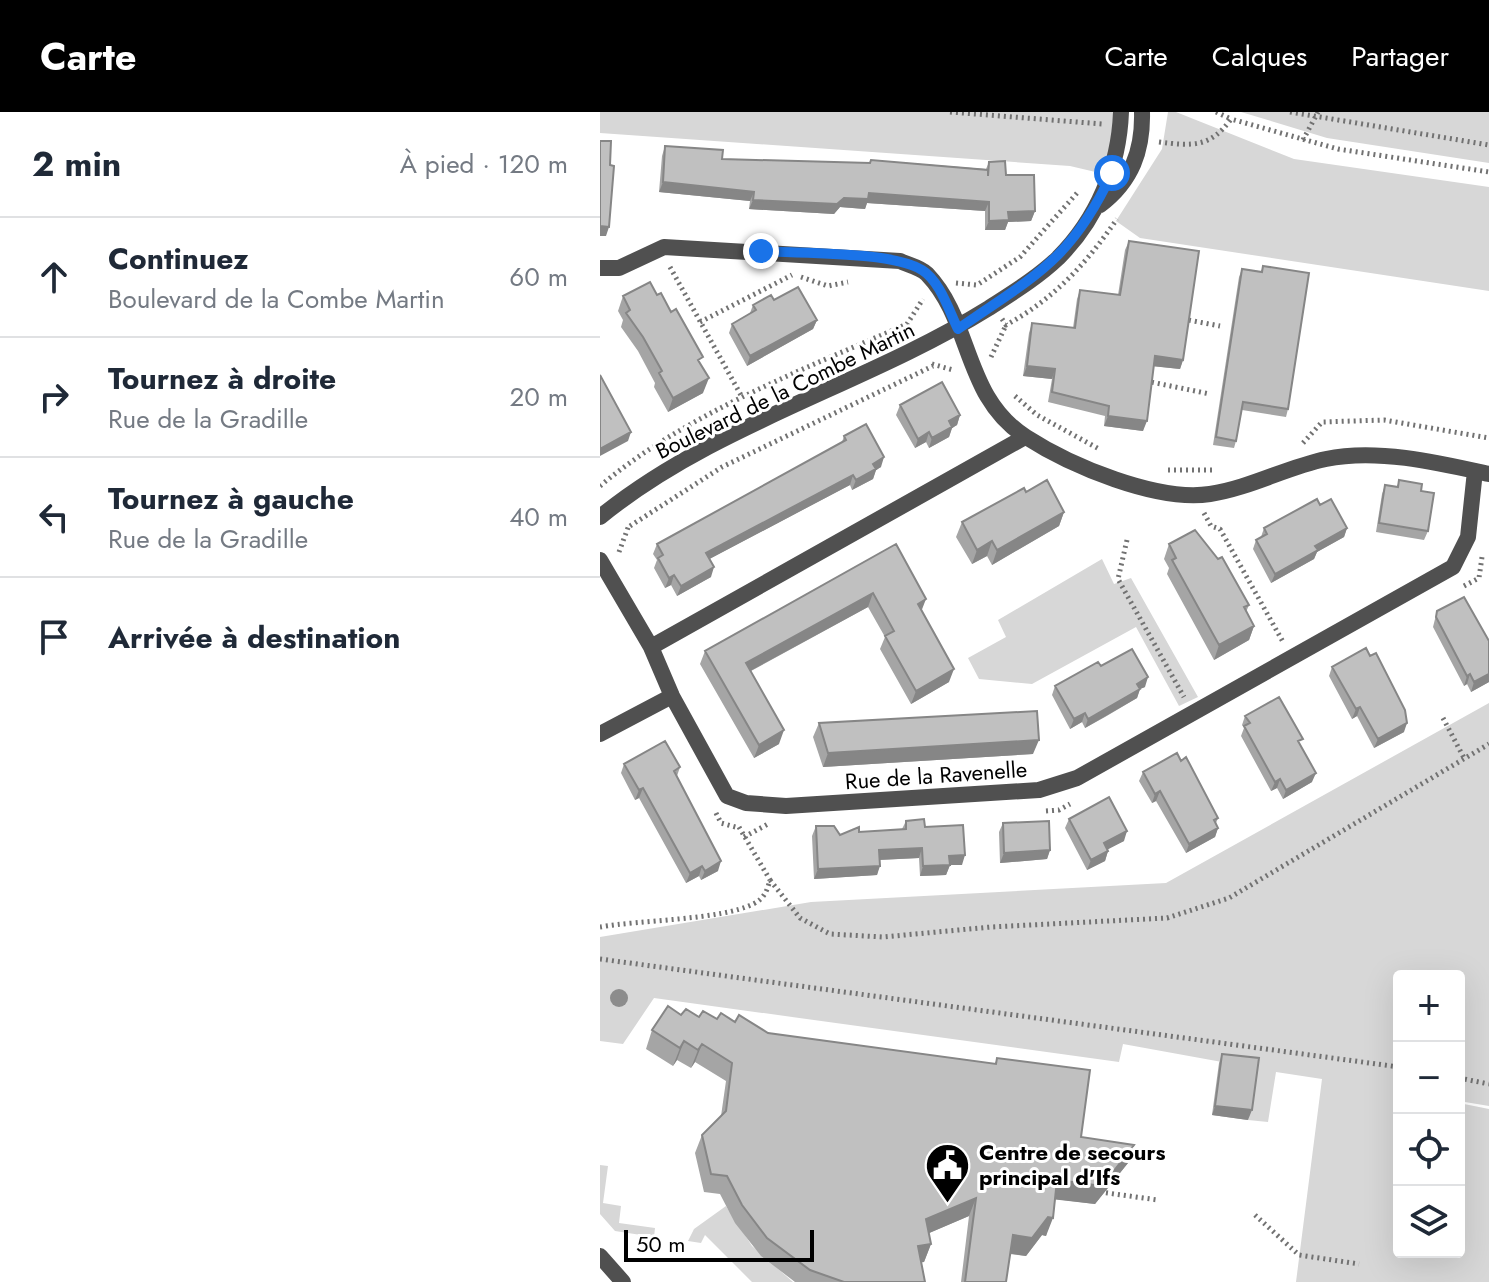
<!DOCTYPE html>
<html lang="fr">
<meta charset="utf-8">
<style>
body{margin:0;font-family:Jost,sans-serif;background:#f2f2f3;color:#1f2937}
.controls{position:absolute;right:24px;bottom:24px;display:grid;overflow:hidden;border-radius:8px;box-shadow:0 8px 32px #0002}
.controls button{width:72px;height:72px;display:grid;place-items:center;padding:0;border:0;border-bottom:2px solid #e0e1e3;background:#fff;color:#1f2937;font:40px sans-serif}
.scale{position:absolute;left:24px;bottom:20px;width:190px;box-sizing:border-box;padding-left:8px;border:4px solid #000;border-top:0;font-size:22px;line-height:28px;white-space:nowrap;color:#000;-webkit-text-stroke:6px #fff;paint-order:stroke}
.stop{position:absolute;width:24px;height:24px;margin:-18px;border:6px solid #1a73e8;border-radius:50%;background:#fff}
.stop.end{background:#1a73e8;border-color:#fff;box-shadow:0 2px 8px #0008}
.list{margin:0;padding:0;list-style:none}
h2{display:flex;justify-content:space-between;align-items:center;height:104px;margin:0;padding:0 32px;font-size:34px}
h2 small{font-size:26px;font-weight:400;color:#747a83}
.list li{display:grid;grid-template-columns:52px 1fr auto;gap:24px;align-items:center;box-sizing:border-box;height:120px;padding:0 32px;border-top:2px solid #e0e1e3}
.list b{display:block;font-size:30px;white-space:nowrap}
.list p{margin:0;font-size:26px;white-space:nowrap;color:#747a83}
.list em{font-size:26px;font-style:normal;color:#747a83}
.icon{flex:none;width:44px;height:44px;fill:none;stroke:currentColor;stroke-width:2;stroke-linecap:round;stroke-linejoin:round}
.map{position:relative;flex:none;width:889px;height:1170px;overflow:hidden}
header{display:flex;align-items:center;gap:48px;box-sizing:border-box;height:112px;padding:0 40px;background:#000;color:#fff}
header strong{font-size:38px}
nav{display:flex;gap:44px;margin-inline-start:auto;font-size:28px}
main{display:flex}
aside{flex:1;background:#fff}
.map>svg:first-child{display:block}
.green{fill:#d7d7d7}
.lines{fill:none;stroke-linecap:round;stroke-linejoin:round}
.path{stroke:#727272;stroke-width:5;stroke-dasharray:2 4;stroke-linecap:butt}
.street{stroke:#505050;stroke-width:16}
.tree{fill:#8c8c8c}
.wall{fill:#a5a5a5}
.shaded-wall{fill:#868686}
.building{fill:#c0c0c0;stroke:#868686;stroke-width:2}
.route{stroke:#1a73e8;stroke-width:10}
.labels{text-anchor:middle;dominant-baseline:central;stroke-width:6;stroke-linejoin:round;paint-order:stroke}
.street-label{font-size:22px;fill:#000;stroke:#fff}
.poi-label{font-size:22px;font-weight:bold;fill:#000;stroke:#fff;text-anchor:start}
</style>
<header>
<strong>Carte</strong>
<nav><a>Carte</a><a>Calques</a><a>Partager</a></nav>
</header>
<main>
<aside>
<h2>2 min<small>À pied · 120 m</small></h2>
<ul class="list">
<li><svg class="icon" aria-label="ahead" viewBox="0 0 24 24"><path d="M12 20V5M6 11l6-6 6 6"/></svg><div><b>Continuez</b><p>Boulevard de la Combe Martin</p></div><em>60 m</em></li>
<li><svg class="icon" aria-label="right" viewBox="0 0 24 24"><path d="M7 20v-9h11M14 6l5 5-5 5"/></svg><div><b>Tournez à droite</b><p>Rue de la Gradille</p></div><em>20 m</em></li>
<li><svg class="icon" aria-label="left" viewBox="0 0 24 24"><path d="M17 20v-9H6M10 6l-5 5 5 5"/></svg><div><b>Tournez à gauche</b><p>Rue de la Gradille</p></div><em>40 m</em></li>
<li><svg class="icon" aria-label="arrive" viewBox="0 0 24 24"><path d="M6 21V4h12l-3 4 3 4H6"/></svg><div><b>Arrivée à destination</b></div></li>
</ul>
</aside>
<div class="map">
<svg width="889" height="1170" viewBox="0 0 889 1170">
<rect width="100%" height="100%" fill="#fff"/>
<!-- green -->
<path class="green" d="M0 0H513L515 19 504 62 470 54 0 21Z
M568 0H576L694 47 889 75V179L540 126 516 109 562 37Z
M641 0H889V51L727 26Z
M502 447 514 472 531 466 598 585 579 594 536 515 432 572 379 567 368 546 406 525 398 508Z
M889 591V994L859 989V864H799V1140H859V991L889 997V1170H696L722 967 676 960 668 1010 648 1008 655 956 523 932 519 950 54 886 23 932 0 929V825L211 790 566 771Z
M0 1053 8 1054 3 1091 21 1094 19 1111 55 1116 54 1125 15 1119 0 1102Z
M126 1094 152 1134 193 1170H152L105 1123 101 1131 88 1129 94 1117Z"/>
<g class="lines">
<!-- path -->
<path class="path" d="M350 0 502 12
M616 0 631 7
M690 0 889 33
M703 28 718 0
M559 30C592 34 610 36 631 7L738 37 889 60
M70 155 142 285
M201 165 228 174 248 170
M356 171 377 173 420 145 477 81
M402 207 406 213C454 187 486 152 517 107
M583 207 620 214
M100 210 192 163
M391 245 406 213
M332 252 353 258
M546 269 610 282
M415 284 437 303 501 338
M703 331 722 310 784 308 889 326
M568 358H614
M0 374C88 300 203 258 307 212L323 187
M604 401 611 414 620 417 683 530
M30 414 122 355 333 254
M527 428 518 467 584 585
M19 440 29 413
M864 474 879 466 882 445
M843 606 864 646
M446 699 459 698 470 692
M116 701 121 711 139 716
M139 715 170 768
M144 725 168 712
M0 815C40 808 121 808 153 792 164 787 167 779 170 768L200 806 230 822 283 825 391 815 567 806 629 786 889 632
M0 847 799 955
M859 966 889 972
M500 1080 558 1088
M655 1103 699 1143 759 1152"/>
<!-- street -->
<path class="street" d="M500 93C532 69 543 38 542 0
M0 156H19L64 135 300 149C308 153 320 155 327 162 373 210 363 285 426 325 471 354 557 390 610 382 650 376 687 355 726 347 777 336 840 351 889 362
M0 405C114 312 265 273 389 196 412 181 437 166 458 146 497 107 519 55 521 0
M0 448 51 535 72 584 127 684 146 691 186 694 439 678 477 666 853 455 868 425 875 359
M51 535 425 325
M0 622 72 584
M0 1144 23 1170"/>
</g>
<!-- trees -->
<circle class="tree" cx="19" cy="886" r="9"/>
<!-- wall -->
<path class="wall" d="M65 34 122 47 269 51 271 48 386 57 389 50 406 63 435 99 431 109 408 110 405 118H385V99L267 91 265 97 240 95 234 102 149 97 150 89 59 80 62 44Z
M529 129 583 248 580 257 553 254 543 319 504 314 505 304 448 290 452 267 423 264 429 221 432 211 473 216 477 187 480 178 518 183 525 138Z
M663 154 688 297 686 305 642 298 636 329 634 336 613 333 639 165 642 157 661 160Z
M57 183 100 252 103 281 68 300 54 275 55 271 38 239 21 215 23 208 18 199 23 184Z
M174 188 217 208 213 217 147 254 129 221 132 212 150 201 153 193Z
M300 293 360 303 357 313 352 316 349 325 329 336 326 330 315 336 296 303Z
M244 324 281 355 276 358 273 367 252 378 250 373 109 447 111 465 77 484 71 473 65 476 54 456 57 448 53 442 57 432 242 330Z
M799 368 821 379 828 419 824 428 776 420 782 382 785 373 797 375Z
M426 380 464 400 459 414 392 453 387 444 372 452 356 425 362 410Z
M720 393 747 416 744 425 717 440 714 447 671 471 653 437 656 428 661 425 664 416Z
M296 432 349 570 311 592 280 537 285 525 268 495 151 559 179 632 154 646 100 552 105 539Z
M569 432 649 493 646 500 654 514 649 528 614 548 567 462 569 456 564 447Z
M837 499 889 570 871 580 867 572 864 574 833 515Z
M501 554 545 575 540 577 537 586 505 605 485 616 482 610 470 617 452 583 455 574Z
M732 555 804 620 774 636 757 604 752 607 729 564Z
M645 604 700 633 712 670 683 687 677 676 671 679 641 624 644 616 642 613Z
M219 611 433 642 223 655 213 625Z
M24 652 80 655 77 664 118 759 101 768 99 764 86 771 39 686 35 688 21 661Z
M543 660 618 706 616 711 618 716 615 725 586 741 556 689 552 691 539 669Z
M469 707 524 729 507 737 508 739 505 749 487 758 465 716Z
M306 709 325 715 362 753H350L346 763 320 764 319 746 280 748 277 763 214 767 212 724 216 714 240 723 302 717Z
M403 711 450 738 447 747 400 751 399 720Z
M81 903 135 910 168 921 395 952 397 946 481 1025 528 1051 495 1092 455 1087 446 1124 442 1123 426 1144 410 1142 406 1170H361L369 1104 329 1121 331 1132 324 1150H321L325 1170H195L161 1144 135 1111 120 1082 104 1080 95 1041 102 1023 121 1004 126 969 95 950 91 956 77 948 73 954 46 937 52 918Z
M622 942 648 1008 612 1003 619 951Z"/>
<!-- shaded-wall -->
<path class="shaded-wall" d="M63 70 154 80 150 89 59 80Z
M269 81 389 90 385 99 267 91 265 97 240 95 234 102 149 97 153 88 244 86Z
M435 99 431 109 408 110 405 118H385L389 109 408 100Z
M0 114 9 115 6 124H0Z
M217 208 213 217 147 254 150 244Z
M555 244 583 248 580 257 551 254Z
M427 254 455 257 452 267 423 264Z
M109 266 103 281 68 300 73 286Z
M360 303 357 313 352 316 349 325 329 336 332 326 349 309Z
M508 304 547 309 543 319 504 314Z
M31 320 28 329 0 344V337Z
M329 320 326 330 315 336 318 327Z
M284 345 281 355 276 358 273 367 252 378 256 368 273 352Z
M253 363 250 373 102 451 106 441Z
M464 400 459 414 392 453 397 438Z
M747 416 744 425 717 440 714 447 671 471 675 462 715 434Z
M392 429 387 444 372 452 377 438Z
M114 455 111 465 77 484 81 474Z
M74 463 71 473 65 476 69 466Z
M273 481 268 495 141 564 146 551Z
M326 487 321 500 318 492Z
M654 514 649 528 614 548 619 533Z
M354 557 349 570 311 592 316 579Z
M870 562 867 572 864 574 867 564Z
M889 562V570L871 580 874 570Z
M548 565 545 575 540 577 537 586 485 616 488 607 537 572Z
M760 595 757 604 752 607 756 597Z
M485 601 482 610 470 617 474 607Z
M807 611 804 620 774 636 778 627Z
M184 618 179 632 154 646 159 633Z
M439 628 433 642 223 655 228 641Z
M716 661 712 670 683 687 686 678Z
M680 667 677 676 671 679 675 670Z
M43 676 39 686 35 688 39 678Z
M560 679 556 689 552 691 555 682Z
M618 716 615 725 586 741 589 732Z
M527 719 524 729 501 741 504 731Z
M322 736 319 746 276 748 279 738Z
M450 738 447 747 400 751 404 741Z
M508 739 505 749 487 758 491 748Z
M365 743 362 753H350L346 763 320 764 323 754 349 744Z
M121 749 118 759 101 768 105 759Z
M102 754 99 764 86 771 90 761Z
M280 754 277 763 214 767 218 757Z
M84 929 77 948 73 954 80 936Z
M102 932 95 950 91 956 98 938Z
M615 994 652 998 648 1008 612 1003Z
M534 1033 528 1051 495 1092 451 1087 457 1068Z
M376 1086 369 1104 320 1125 326 1107Z
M448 1105 453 1106 446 1124 442 1123 426 1144 406 1141 413 1123Z
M331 1132 324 1150 312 1152 318 1134Z"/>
<!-- building -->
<path class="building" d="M0 29H11L10 53 14 54 9 115 0 114Z
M65 34 123 38 122 47 270 51 271 48 388 58V64L389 50 405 49 406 63H434L435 99 408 100 409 108 389 109V90L269 81 268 87 244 86 237 92 153 88 154 80 63 70Z
M529 129 599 139 583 248 555 244 547 309 508 304 509 294 452 280 455 257 427 254 432 211 475 216 480 178 520 183Z
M663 154 709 161 688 297 643 290 636 329 616 325 642 157 662 160Z
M50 170 57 183 61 181 71 200 76 197 103 245 98 248 109 266 73 286 59 261 62 259 43 225 26 201 30 198 23 184Z
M198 175 217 208 150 244 132 212 156 198 153 193 171 183 174 188Z
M0 263 31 320 0 337Z
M342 270 360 303 349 309 352 315 332 326 329 320 318 327 300 293Z
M266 312 284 345 273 352 276 357 256 368 253 363 106 441 114 455 81 474 74 463 69 466 58 446 63 443 57 432 246 328 244 324Z
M447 368 464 400 397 438 392 429 377 438 362 410 424 376 426 380Z
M799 368 822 372 821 379 834 381 828 419 779 411 785 373 798 375Z
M717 387 720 393 731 387 747 416 715 434 718 438 675 462 656 428 667 422 664 416Z
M595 418 618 447 622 445 649 493 644 495 654 514 619 533 572 448 576 446 569 432Z
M296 432 326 487 318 492 354 557 316 579 285 524 294 519 273 481 146 551 184 618 159 633 105 539Z
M864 485 889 529V562L874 570 870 562 867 564 836 505 837 499Z
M766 536 770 544 776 541 805 598 807 611 778 627 760 595 756 597 732 555Z
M532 537 548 565 537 572 540 577 488 607 485 601 474 607 455 574 498 550 501 554Z
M679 585 703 627 698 629 716 661 686 678 680 667 675 670 644 614 650 611 645 604Z
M437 599 439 628 228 641 219 611Z
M65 629 80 655 74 659 121 749 105 759 102 754 90 761 43 676 39 678 24 652Z
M577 641 581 649 586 645 618 706 614 708 618 716 589 732 560 679 555 682 543 660Z
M509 685 527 719 504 731 508 739 491 748 469 707Z
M324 707 325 715 363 713 365 743 349 744 350 753 323 754 322 736 279 738 280 754 218 757 216 714H234L240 723 259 715V720L306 717V709Z
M449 709 450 738 404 741 403 711Z
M68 894 81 903 86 897 99 905 103 899 117 907 121 901 135 910 139 903 168 921 396 952 397 946 490 958 481 1025 534 1033 502 1074 457 1068 453 1106 448 1105 432 1126 413 1123 406 1170H365L376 1086 326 1107 331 1132 318 1134 325 1170H244L210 1158 167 1126 142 1093 127 1064 111 1062 102 1023 126 999 132 951 102 932 98 938 84 929 80 936 52 918Z
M622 942 659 946 652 998 615 994Z"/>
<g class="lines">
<!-- route -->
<path class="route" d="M161 139C200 142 291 139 322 158 340 169 349 199 358 217 434 164 471 149 512 61"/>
</g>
<!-- icons -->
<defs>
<symbol id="civic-pin" viewBox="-11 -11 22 30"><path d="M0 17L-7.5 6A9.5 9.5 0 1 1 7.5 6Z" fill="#000" stroke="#fff"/><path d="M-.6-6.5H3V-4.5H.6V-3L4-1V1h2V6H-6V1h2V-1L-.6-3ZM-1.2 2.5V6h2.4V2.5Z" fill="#fff"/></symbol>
</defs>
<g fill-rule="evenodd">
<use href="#civic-pin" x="322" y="1028" width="51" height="69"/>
</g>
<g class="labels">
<!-- street labels -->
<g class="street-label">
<text transform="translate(185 278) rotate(-26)">Boulevard de la Combe Martin</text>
<text transform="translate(336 663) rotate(-4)">Rue de la Ravenelle</text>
</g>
<!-- poi labels -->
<g class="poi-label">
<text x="379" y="1040">Centre de secours<tspan x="379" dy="25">principal d'Ifs</tspan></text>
</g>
</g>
</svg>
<div class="controls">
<button>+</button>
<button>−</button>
<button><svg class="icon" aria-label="locate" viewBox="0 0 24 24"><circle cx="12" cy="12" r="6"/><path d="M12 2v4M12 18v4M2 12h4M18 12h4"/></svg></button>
<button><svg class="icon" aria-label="layers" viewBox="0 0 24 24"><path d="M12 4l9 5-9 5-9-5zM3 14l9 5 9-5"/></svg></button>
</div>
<div class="scale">50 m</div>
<div class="stop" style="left:512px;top:61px"></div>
<div class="stop end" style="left:161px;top:139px"></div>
</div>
</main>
